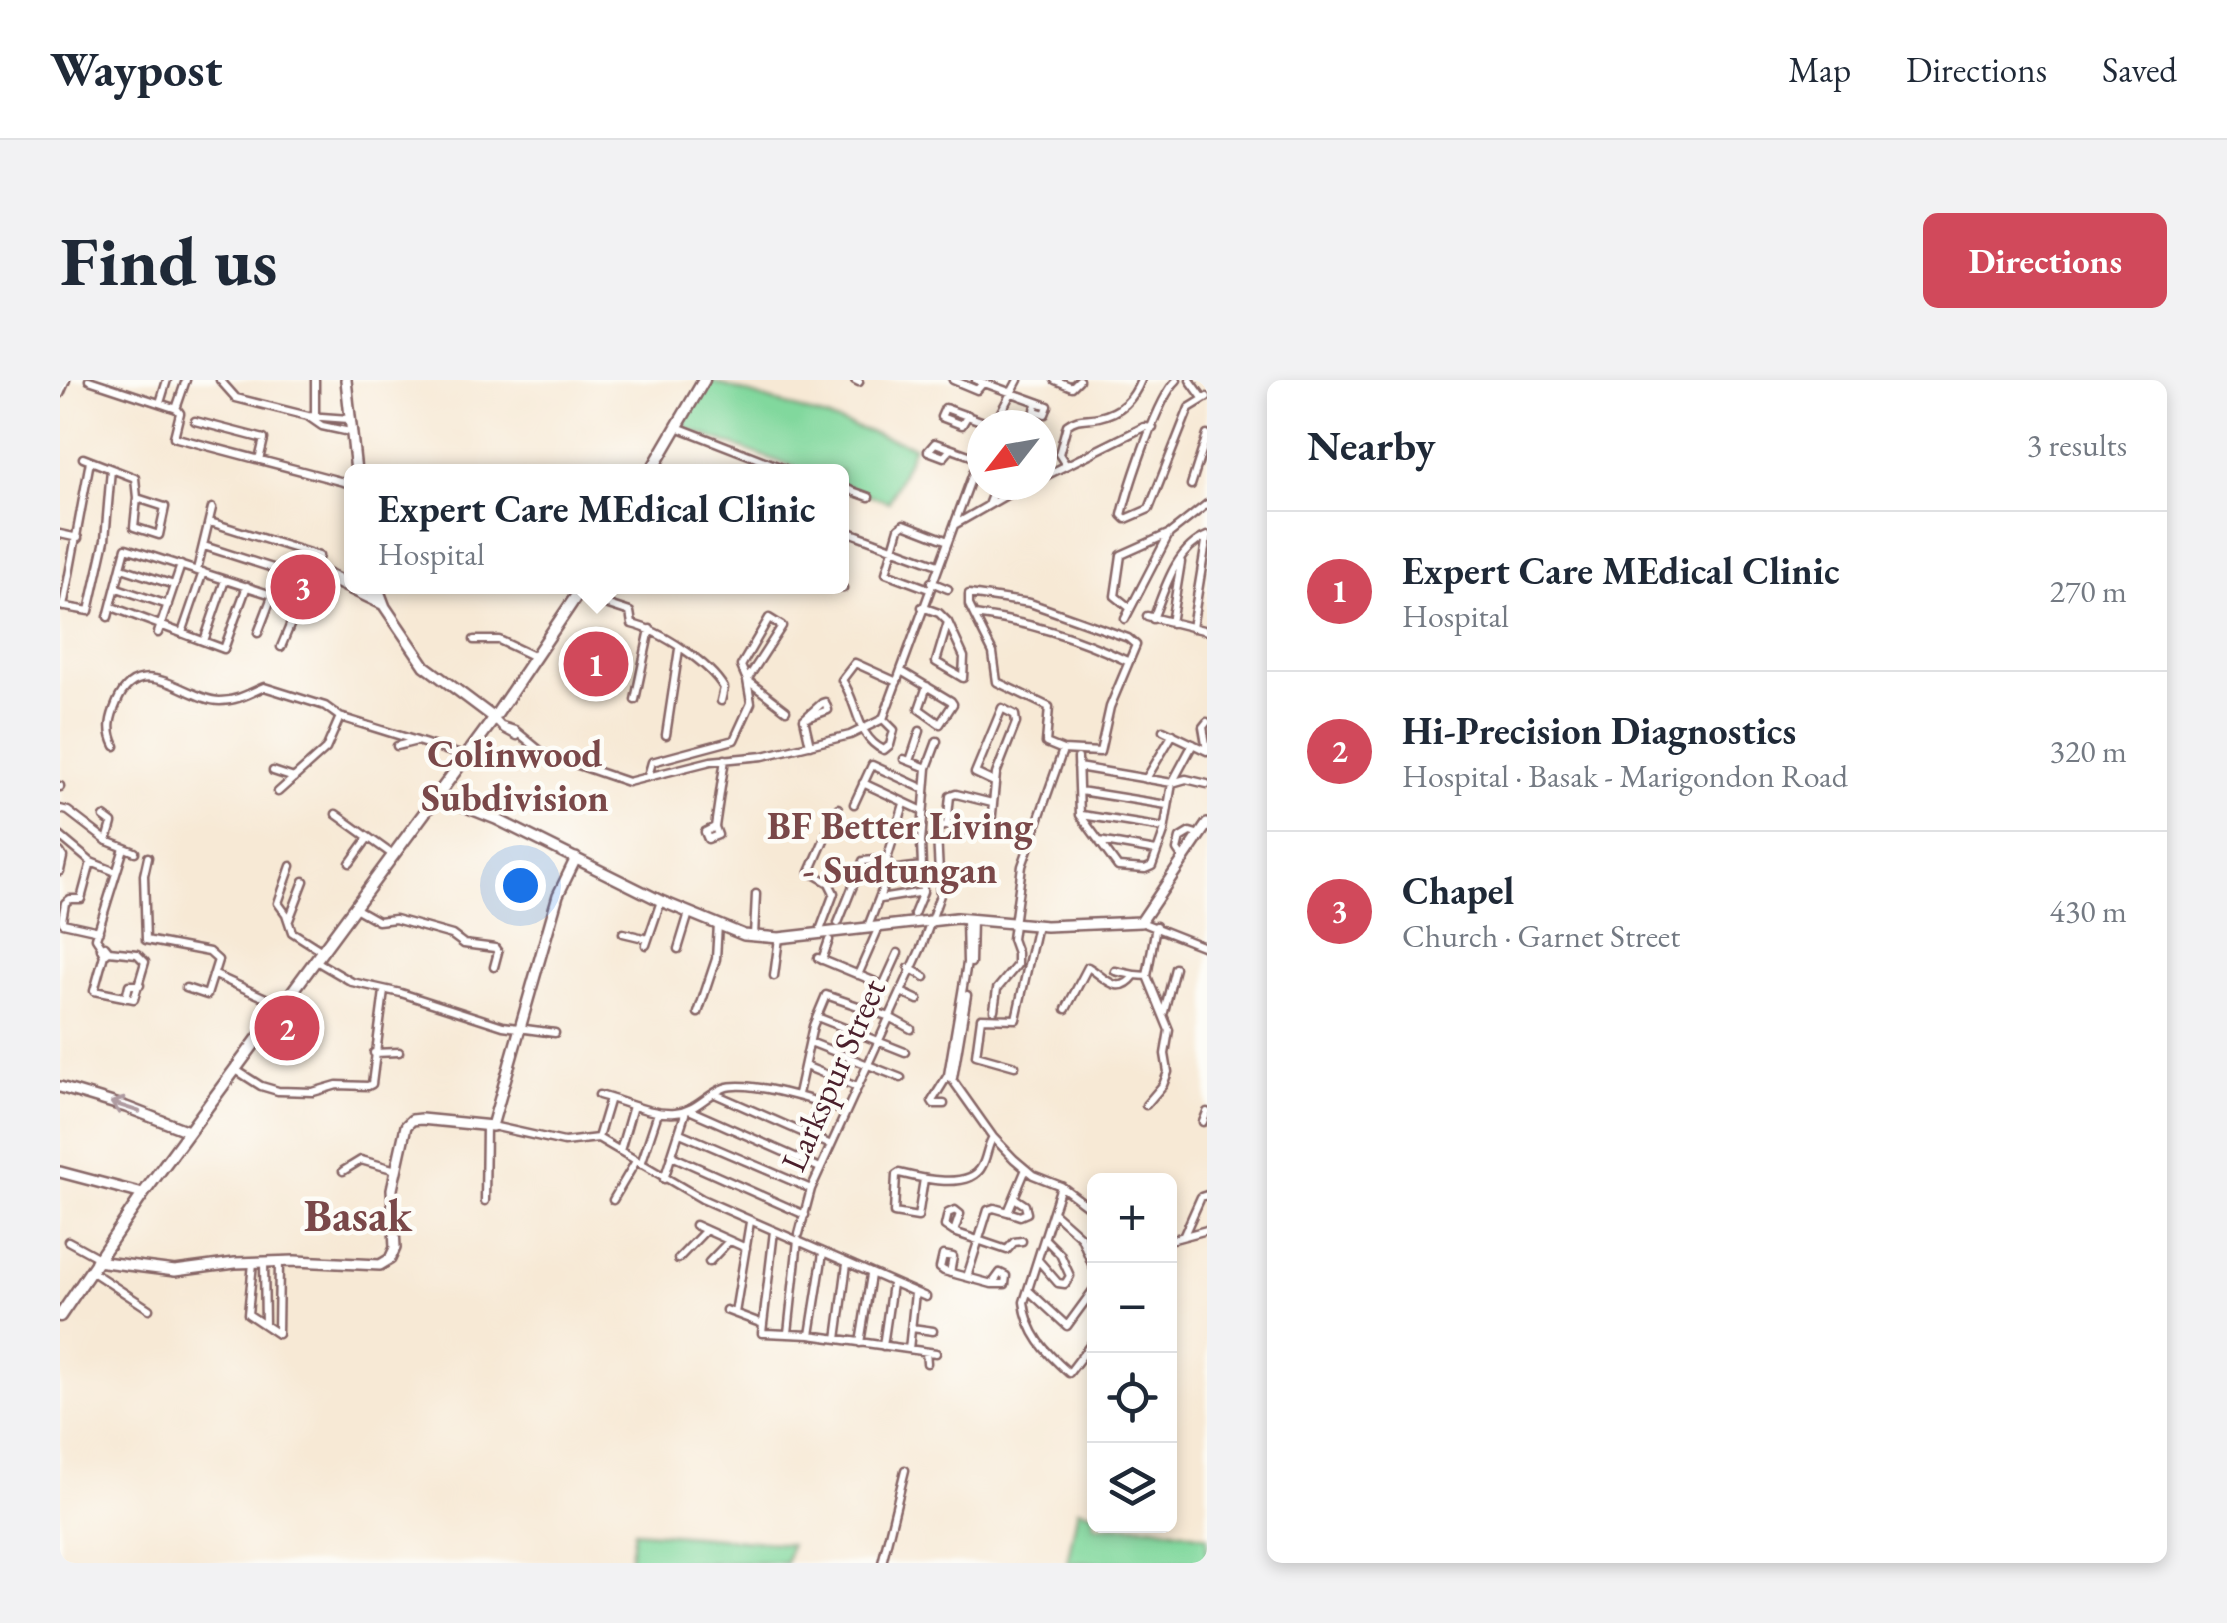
<!DOCTYPE html>
<meta charset="utf-8">
<style>
:root{--surface:#fff;--page:#f2f2f3;--text:#1f2937;--muted:#747a83;--line:#e0e1e3;--accent:#d1495b}
body{margin:0;font-family:"EB Garamond",serif;background:var(--page);color:var(--text)}
.controls{position:absolute;right:30px;bottom:30px;display:grid;overflow:hidden;border-radius:15px;box-shadow:0 5px 15px #0003}
.controls button{width:90px;height:90px;display:grid;place-items:center;padding:0;border:0;border-bottom:2px solid var(--line);background:var(--surface);color:var(--text);font:50px sans-serif}
.compass{position:absolute;left:907px;top:30px;width:90px;height:90px;border-radius:50%;background:var(--surface);box-shadow:0 5px 15px #0003;rotate:239deg}
.you{position:absolute;left:460px;top:505px;width:35px;height:35px;margin:-25px;border:8px solid #fff;border-radius:50%;background:#1a73e8;box-shadow:0 0 0 15px #1a73e833}
.badge{display:grid;place-items:center;width:65px;height:65px;border-radius:50%;background:var(--accent);color:#fff;font-size:32px;font-weight:700}
.pin{position:absolute;translate:-50% -50%;border:5px solid #fff;box-shadow:0 2px 10px #0006}
.popup{position:absolute;left:284px;top:84px;width:505px;height:130px;box-sizing:border-box;display:grid;place-content:center;border-radius:15px;background:var(--surface);filter:drop-shadow(0 2px 8px #0005);font-size:32px;white-space:nowrap;color:var(--muted)}
.popup b{font-size:38px;color:var(--text)}
.popup::after{content:'';position:absolute;left:50%;top:100%;margin-left:-20px;border:20px solid transparent;border-top-color:var(--surface)}
.list{margin:0;padding:0;list-style:none}
h2{display:flex;justify-content:space-between;align-items:center;height:130px;margin:0;padding:0 40px;font-size:42px}
h2 small{font-size:32px;font-weight:400;color:var(--muted)}
.list li{display:grid;grid-template-columns:65px 1fr auto;gap:30px;align-items:center;box-sizing:border-box;height:160px;padding:0 40px;border-top:2px solid var(--line)}
.list b{display:block;font-size:38px;white-space:nowrap}
.list p{margin:0;font-size:32px;white-space:nowrap;color:var(--muted)}
.list em{font-size:32px;font-style:normal;color:var(--muted)}
.icon{flex:none;width:55px;height:55px;fill:none;stroke:currentColor;stroke-width:2;stroke-linecap:round;stroke-linejoin:round}
.map{position:relative;flex:none;width:1147px;height:1183px;overflow:hidden;border-radius:15px}
header{display:flex;align-items:center;gap:60px;box-sizing:border-box;height:140px;padding:0 50px;background:var(--surface);border-bottom:2px solid var(--line)}
header strong{font-size:48px}
nav{display:flex;gap:55px;margin-inline-start:auto;font-size:35px}
.intro{display:flex;align-items:center;justify-content:space-between;box-sizing:border-box;height:240px;padding:0 60px}
h1{margin:0;font-size:70px}
.button{padding:25px 45px;border-radius:15px;background:var(--accent);color:#fff;font-size:35px;font-weight:700}
main{display:flex;gap:60px;padding:0 60px}
aside{flex:1;background:var(--surface);border-radius:15px;box-shadow:0 5px 15px #0003}
.map>svg:first-child{display:block}
.green{fill:#81d89d;stroke:#667c64;stroke-width:2.5}
.lines{fill:none;stroke-linecap:round;stroke-linejoin:round}
.street-casing{stroke:#876666;stroke-width:11}
.secondary-casing{stroke:#876666;stroke-width:14}
.primary-casing{stroke:#876666;stroke-width:15}
.street{stroke:#fff;stroke-width:6}
.secondary{stroke:#fff;stroke-width:9}
.primary{stroke:#fff;stroke-width:10}
.oneway{stroke:#ae9aa0}
.labels{text-anchor:middle;stroke-width:9;stroke-linejoin:round;paint-order:stroke}
.street-label{font-size:35px;fill:#4a1f2b;stroke:#fdfcf7}
.neighbourhood-label{font-size:38px;font-weight:bold;fill:#7a4849;stroke:#fdfcf7}
.district-label{font-size:45px;font-weight:bold;fill:#7a4849;stroke:#fdfcf7}
</style>
<header>
<strong>Waypost</strong>
<nav><a>Map</a><a>Directions</a><a>Saved</a></nav>
</header>
<div class="intro"><h1>Find us</h1><a class="button">Directions</a></div>
<main>
<div class="map">
<svg width="1147" height="1183" viewBox="0 0 1147 1183">
<rect width="100%" height="100%" fill="#fdfcf7"/>
<filter id="ink" filterUnits="userSpaceOnUse"><feTurbulence type="fractalNoise" baseFrequency=".01" numOctaves="2"/><feDisplacementMap in="SourceGraphic" scale="20" xChannelSelector="R" yChannelSelector="G"/><feConvolveMatrix kernelMatrix="1 2 1 2 8 2 1 2 1" color-interpolation-filters="sRGB"/></filter>
<filter id="wash" filterUnits="userSpaceOnUse"><feTurbulence type="fractalNoise" baseFrequency=".0048" numOctaves="4" result="noise"/><feDisplacementMap in="SourceGraphic" scale="40" xChannelSelector="R" yChannelSelector="G"/><feGaussianBlur stdDeviation="2.25" result="paint"/><feColorMatrix in="noise" values="0 0 0 0 0 0 0 0 0 0 0 0 0 0 0 0 0 1.4 0 .05"/><feComposite in="paint" operator="in"/></filter>
<g filter="url(#wash)">
<rect width="100%" height="100%" fill="#f7e9d5"/>
<path class="green" d="M647,0L854,66L829,122L781,105V91H745L622,47Z
M1018,1129L1034,1133V1146H1094L1147,1157V1183H1007Z
M574,1151L731,1164L726,1183H569Z"/>
</g>
<g filter="url(#ink)">
<g class="lines">
<defs>
<path id="street" d="M29,0L117,29L120,33L114,57L117,58L291,104
M160,0L176,18L248,36L289,39
M795,0L799,2
M893,0L917,10L923,3
M916,0L988,26L985,34L975,31L976,22
M995,0L1012,7L1019,0
M1117,0C1098,17 1069,106 1062,135L1066,139L1089,129L1129,28L1147,17
M1130,0L1143,18
M0,14L6,0
M100,23L107,0
M116,29L126,0
M255,33V0
M908,35L902,45L881,37L885,28L932,45
M249,37L262,46L290,52
M135,41L204,59L199,80
M934,45L958,0
M617,47L730,91
M891,69L884,77L868,71L875,63L917,78
M23,78L75,98L77,118L74,147L99,155L105,127L77,118
M1006,85L999,74L1007,45C1019,36 1026,40 1039,37C1061,32 1073,20 1081,0
M983,97L1084,47L1093,48
M1131,105L1147,55
M781,107L809,117
M928,125L936,105
M150,142L259,176L221,267
M896,144L964,105
M781,149L878,185
M0,154L18,158
M144,166L250,200
M62,188L114,205
M256,188L291,204
M137,190L152,128
M254,193L325,227
M871,202L888,209
M296,206L320,218
M779,206L783,208
M57,208L108,225
M869,209L826,193L839,148L844,144L888,161
M909,214L970,223L1068,258L1076,265L1050,327L1040,372L1003,370L986,363L989,327L937,302L933,273L909,225Z
M518,215L570,232L572,244C600,251 649,282 664,308L661,321
M0,226L29,231L45,160L51,89
M3,227L30,81
M52,227L164,269L187,206
M862,227L879,233L888,242
M1070,228L1055,216L1061,175L1108,154
M914,235C970,242 1016,257 1067,281
M1087,236L1147,251
M48,237L66,168L240,224
M1065,239L1109,154L1147,124
M1093,239C1105,209 1115,169 1147,156
M888,242L904,277L903,298L876,282Z
M1111,243L1121,182
M1132,248L1147,156
M98,253L121,185
M122,253L143,192
M198,253L213,214
M414,260H439L475,277
M144,261L165,200
M841,291L891,321L893,324L880,344L859,329L867,306
M575,320L590,249
M765,322L768,330L744,339L762,323Z
M433,337L444,349L457,356
M744,339L750,365
M823,339L834,350L830,365L824,370C796,358 798,322 782,300L795,283L837,302
M442,346L455,350L483,373L568,402L651,381L703,376L790,355L823,339L922,69
M1103,350L1147,371
M606,355L619,269
M55,366C47,350 50,338 57,322C80,269 128,321 160,321C177,321 190,313 204,307L265,326L280,337L357,361
M337,366L357,361L401,375
M1147,370L1143,347L1147,342
M1018,378L1020,435L1058,487L1085,489L1092,486L1104,452L1112,403L1133,364
M844,379L867,388L861,462L863,512L854,534
M850,381L860,351
M1018,387L1112,403L1126,399L1147,404
M867,388L877,361
M213,391L234,398
M588,396L592,382L674,360L691,323L687,300L722,246L709,238L681,286L687,300L726,330
M1086,399L1113,354
M803,403L863,431
M0,407V406
M1020,411L1107,425
M218,412L266,369L280,337
M794,424L812,385L864,409
M0,429L8,431L47,461L75,472
M276,434L333,475
M1022,435L1104,448
M44,437L52,443L47,461
M887,445L926,456L930,454L936,394L956,343L955,335L942,328L915,393L934,402
M655,447L645,452L648,459L658,455L655,447L665,379
M0,456L31,482L56,492
M1039,461L1096,471
M0,472L3,477L0,491
M88,477L84,495L86,560L149,572L158,580L147,615L126,608
M1123,479L1117,470L1120,458L1130,452L1140,455
M31,482L21,519H10L5,523L2,540L3,543L39,551
M290,483L308,458
M231,486L218,523L226,534L232,552L262,571
M830,490L862,486
M820,519L863,512
M295,528L318,541L335,539L392,555L404,564L435,568L438,572L434,587
M229,540L244,501
M1081,542L1147,568
M778,543L803,481L827,479
M807,549L830,490L827,479L844,424
M563,553L588,559
M759,553L774,513L769,503L750,492L778,428
M694,556L696,514
M586,565L601,521
M42,567L36,558L64,468
M618,569L629,533
M44,575L49,571L45,566L41,569L44,575L34,611L74,619L85,582L77,574L49,571
M758,578L823,605
M762,580L769,560
M256,581L292,602L341,613L443,646L495,653
M911,583L912,539
M849,588L865,597
M1055,591L1074,595
M155,595L223,626
M798,595L819,547
M714,596L719,558
M841,612L858,620
M818,617L838,573
M66,618L69,605H80
M1006,629L1028,587C1045,597 1058,618 1075,595L1087,596
M934,630L937,609L957,585V573L952,559L962,486L1003,370
M1104,632L1115,588
M638,633L656,579L658,544
M757,637L845,672
M750,662L841,698
M314,673L339,672
M745,686L797,707
M955,686L916,675L921,638L956,639L977,545
M176,690L201,706L218,711L253,712L277,705L308,706L312,704L324,611
M889,695L933,757L954,779L973,795L1001,806L1034,831
M893,698L907,615
M655,714L771,765
M738,714L753,646L766,615L827,636L851,649
M539,715C564,721 589,735 615,733C635,732 646,715 664,708C688,699 762,722 786,732
M884,724H874L872,721L888,695L907,583L906,539
M1086,725L1103,705L1108,692L1105,674L1109,650L1087,596L1096,546
M629,730L760,788
M1143,742L1147,732
M432,746L504,762L538,758L642,819L866,917
M620,753L751,809
M745,754L760,722
M538,758L550,718
M560,771L573,726
M612,776L745,835
M581,784L598,733
M283,791L301,780L336,790
M604,799L626,731
M864,799L858,837L834,833L836,795L839,793C859,798 910,811 922,786C927,777 927,766 933,757
M1001,806L964,922C968,954 985,972 1009,993L1034,960
M553,820L576,781
M425,821L426,746
M895,830L900,834L894,852L885,846L888,833Z
M948,832L960,836L967,833L965,825L956,819
M994,833L1021,857L1034,889
M635,845L686,868
M894,852L947,870L954,862L962,861
M739,854L751,809L862,566L880,515L877,453L878,448L887,445L890,416L896,414L932,423
M1124,855L1141,817L1147,815
M1110,860L1147,850
M8,861L39,878
M618,879L646,850
M978,880L998,903L1005,904L1010,896L1000,874L985,859
M204,882L205,945
M649,882L669,861
M193,883L188,934L218,954L219,881
M31,891L89,929
M890,893L893,877L883,875L880,888L884,891L932,904
M940,893L946,896L945,904H932Z
M907,897L928,830L934,828L948,832L966,789
M968,910L1007,946L1034,909
M666,930L703,944L702,953H705L750,955L876,973
M675,933L690,842
M703,944L714,851
M852,948L873,951
M728,953L738,860
M750,955L763,873
M777,959L787,884
M800,963L811,895
M823,966L832,904
M849,969L855,913
M866,972L867,983
M822,1183L845,1090"/>
<path id="secondary" d="M286,0L296,91
M317,206L325,227L365,286L433,337
M376,415L436,439L601,521L684,555L719,558L896,538L986,546L1081,542L1147,444
M0,707L66,727L128,751
M0,792L83,814
M36,881L115,891L175,883L235,881L320,885L330,879L335,868L332,809L346,746L352,740L361,739L432,746L498,515L516,478"/>
<path id="primary" d="M591,91L644,0
M0,936L83,814L430,344L523,206"/>
</defs>
<use href="#street" class="street-casing"/>
<use href="#secondary" class="secondary-casing"/>
<use href="#primary" class="primary-casing"/>
<use href="#street" class="street"/>
<use href="#secondary" class="secondary"/>
<use href="#primary" class="primary"/>
</g>
<defs><path id="oneway-shaft" d="M-6 0H5M1.5-3L5.5 0L1.5 3" fill="none" stroke-width="1.6" stroke-linecap="round" stroke-linejoin="round" transform="scale(2.5)"/></defs>
<use class="oneway" href="#oneway-shaft" transform="translate(65 727) rotate(-162)"/>
</g>
<g class="labels">
<g class="street-label">
<text transform="translate(773 695) rotate(-66)" y="12">Larkspur Street</text>
</g>
<g class="neighbourhood-label">
<text x="455" y="387">Colinwood<tspan x="455" dy="44">Subdivision</tspan></text>
<text x="840" y="459">BF Better Living<tspan x="840" dy="44">- Sudtungan</tspan></text>
</g>
<g class="district-label">
<text x="298" y="851">Basak</text>
</g>
</g>
</svg>
<div class="controls">
<button>+</button>
<button>−</button>
<button><svg class="icon" aria-label="locate" viewBox="0 0 24 24"><circle cx="12" cy="12" r="6"/><path d="M12 2v4M12 18v4M2 12h4M18 12h4"/></svg></button>
<button><svg class="icon" aria-label="layers" viewBox="0 0 24 24"><path d="M12 4l9 5-9 5-9-5zM3 14l9 5 9-5"/></svg></button>
</div>
<svg class="compass" viewBox="-18 -18 36 36"><path d="M0-13l5 13h-10z" fill="#e53935"/><path d="M0 13l5-13h-10z" fill="#747a83"/></svg>
<div class="you"></div>
<div class="pin badge" style="left:536px;top:284px">1</div>
<div class="popup"><b>Expert Care MEdical Clinic</b>Hospital</div>
<div class="pin badge" style="left:227px;top:648px">2</div>
<div class="pin badge" style="left:243px;top:207px">3</div>
</div>
<aside>
<h2>Nearby<small>3 results</small></h2>
<ul class="list">
<li><span class="badge">1</span><div><b>Expert Care MEdical Clinic</b><p>Hospital</p></div><em>270 m</em></li>
<li><span class="badge">2</span><div><b>Hi-Precision Diagnostics</b><p>Hospital · Basak - Marigondon Road</p></div><em>320 m</em></li>
<li><span class="badge">3</span><div><b>Chapel</b><p>Church · Garnet Street</p></div><em>430 m</em></li>
</ul>
</aside>
</main>
